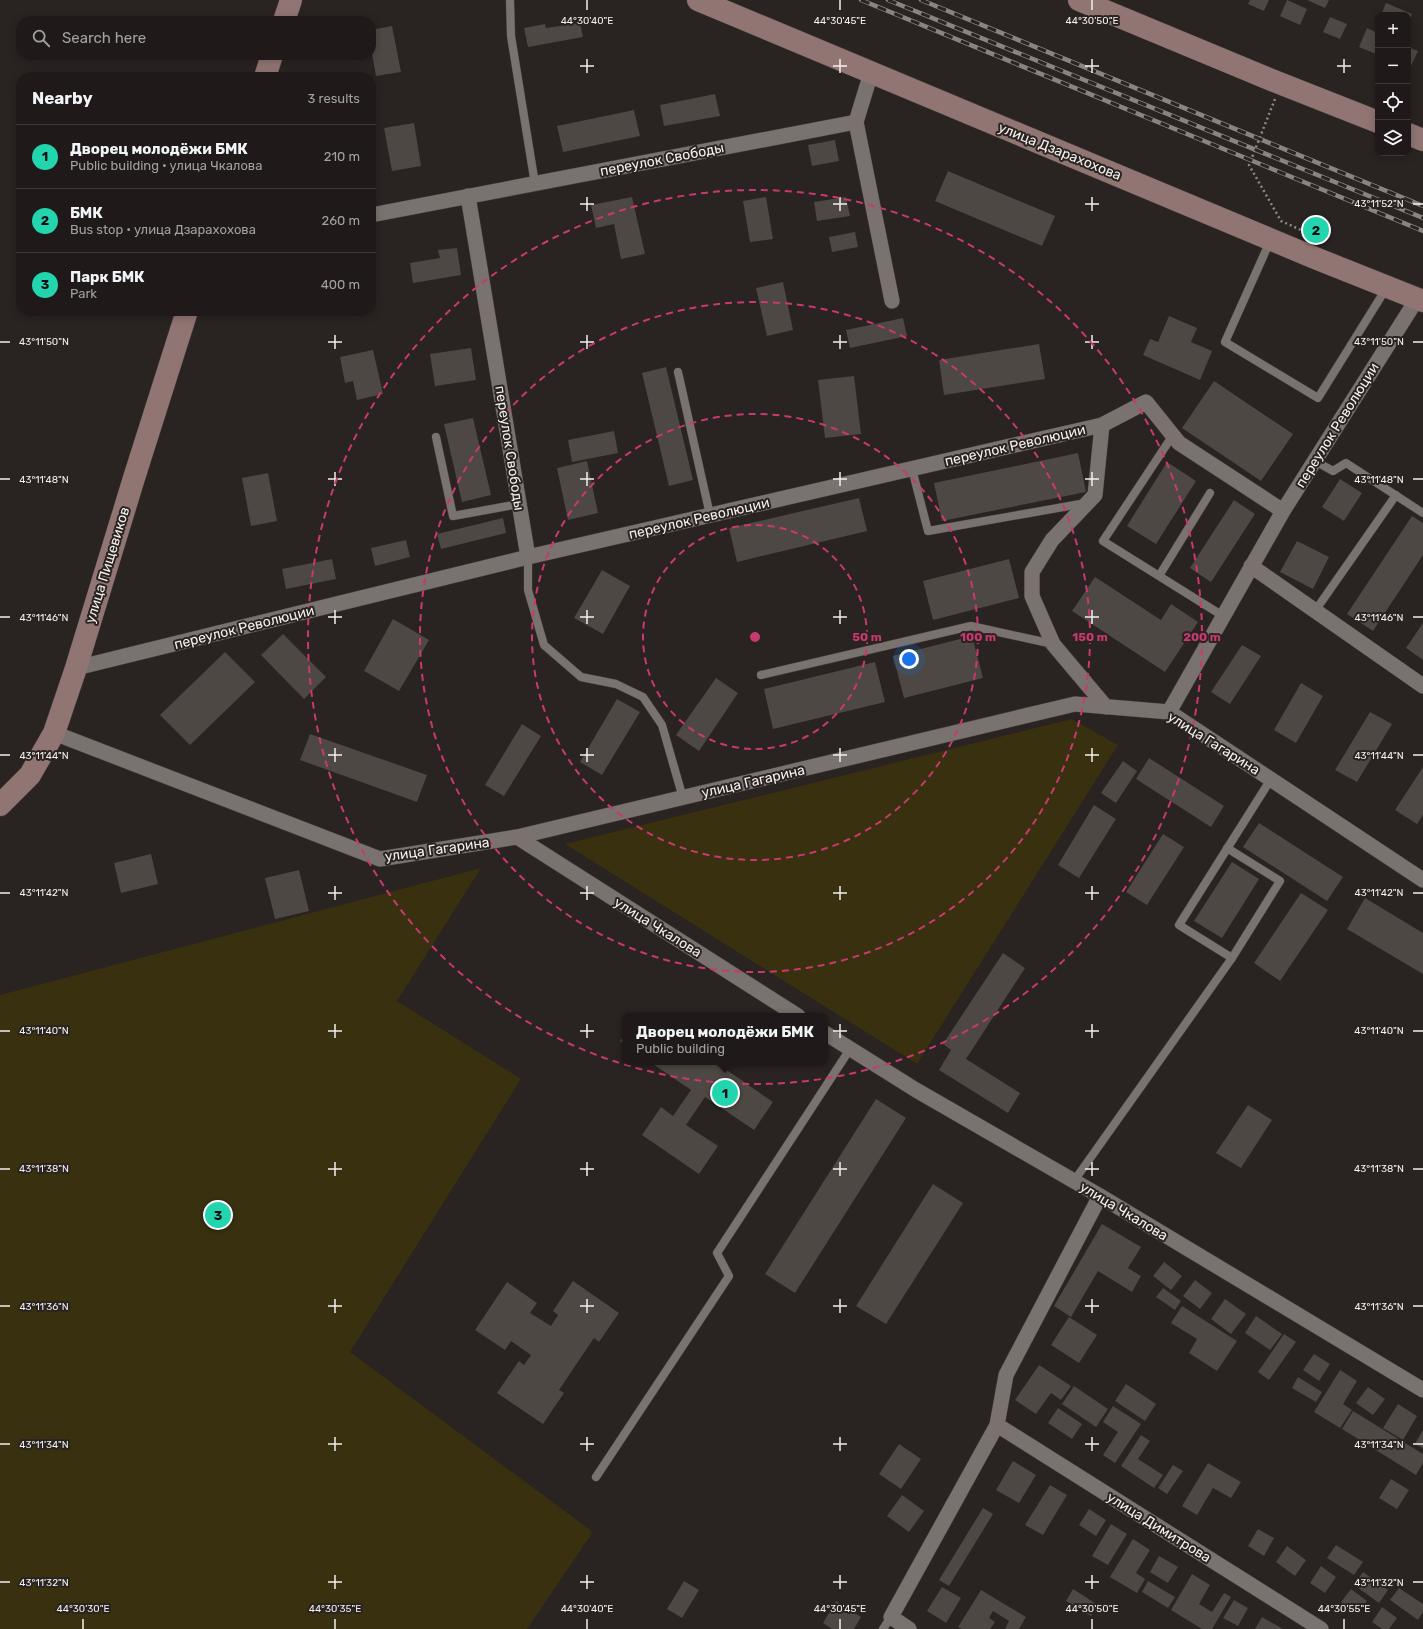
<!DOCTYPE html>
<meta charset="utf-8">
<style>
:root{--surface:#1f1a19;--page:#272322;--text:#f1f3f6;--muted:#a1a1a2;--line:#3c3838;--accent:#22d5af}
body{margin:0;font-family:Rubik,sans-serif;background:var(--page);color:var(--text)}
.controls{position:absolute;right:12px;top:12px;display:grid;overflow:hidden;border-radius:8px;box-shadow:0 2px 10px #0003}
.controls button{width:36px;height:36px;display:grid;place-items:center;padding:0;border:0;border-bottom:1px solid var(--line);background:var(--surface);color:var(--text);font:20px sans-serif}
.you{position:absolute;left:909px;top:659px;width:14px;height:14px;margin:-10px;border:3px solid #fff;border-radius:50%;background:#1a73e8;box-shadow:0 0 0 6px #1a73e833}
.badge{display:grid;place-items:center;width:26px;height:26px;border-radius:50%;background:var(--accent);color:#111;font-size:13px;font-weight:700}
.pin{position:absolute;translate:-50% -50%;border:2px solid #fff;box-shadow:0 1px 4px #0006}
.popup{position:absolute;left:622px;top:1013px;width:206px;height:52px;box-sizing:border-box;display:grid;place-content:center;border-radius:8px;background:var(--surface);filter:drop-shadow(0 1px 3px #0005);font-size:13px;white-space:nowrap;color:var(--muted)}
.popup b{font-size:15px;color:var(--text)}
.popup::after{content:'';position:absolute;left:50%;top:100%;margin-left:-8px;border:8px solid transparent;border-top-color:var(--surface)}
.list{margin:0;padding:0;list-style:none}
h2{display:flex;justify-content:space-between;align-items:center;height:52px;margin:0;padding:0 16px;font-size:17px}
h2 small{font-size:13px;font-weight:400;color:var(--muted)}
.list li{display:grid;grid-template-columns:26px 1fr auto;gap:12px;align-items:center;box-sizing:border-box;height:64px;padding:0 16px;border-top:1px solid var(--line)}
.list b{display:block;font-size:15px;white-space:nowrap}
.list p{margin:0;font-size:13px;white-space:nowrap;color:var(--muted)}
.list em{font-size:13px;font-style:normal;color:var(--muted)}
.icon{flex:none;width:22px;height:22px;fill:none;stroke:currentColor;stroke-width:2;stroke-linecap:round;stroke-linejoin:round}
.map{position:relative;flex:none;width:1423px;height:1629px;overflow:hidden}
.search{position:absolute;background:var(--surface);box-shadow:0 2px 10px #0003;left:16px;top:16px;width:360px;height:44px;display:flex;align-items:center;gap:10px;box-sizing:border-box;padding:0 14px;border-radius:16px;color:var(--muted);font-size:15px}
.panel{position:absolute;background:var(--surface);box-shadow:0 2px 10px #0003;left:16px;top:72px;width:360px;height:244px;border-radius:16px}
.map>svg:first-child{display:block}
.green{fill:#38300e}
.building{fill:#4d4843}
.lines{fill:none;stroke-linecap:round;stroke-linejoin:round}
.lane-casing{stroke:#443f3c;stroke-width:9}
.street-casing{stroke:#443f3c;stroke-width:16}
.secondary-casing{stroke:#443f3c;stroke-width:23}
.path{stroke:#8e8987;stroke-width:2.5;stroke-dasharray:2 3;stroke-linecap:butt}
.lane{stroke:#7a726f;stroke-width:8}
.street{stroke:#7a726f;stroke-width:15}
.secondary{stroke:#917573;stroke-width:22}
.rail-casing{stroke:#898482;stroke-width:4.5}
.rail{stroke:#292321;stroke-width:3;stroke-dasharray:9;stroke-linecap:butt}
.ticks{fill:none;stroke:#f4f0ee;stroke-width:1.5}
.ring{fill:none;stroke:#ca3871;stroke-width:2;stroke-dasharray:7 5}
.labels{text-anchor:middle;stroke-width:4;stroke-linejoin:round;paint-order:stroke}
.street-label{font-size:14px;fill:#f4f0ee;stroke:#292321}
.ticks-label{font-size:10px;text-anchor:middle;fill:#f4f0ee;stroke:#292321;stroke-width:4;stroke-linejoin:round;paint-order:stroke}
.centre{fill:#ca3871;stroke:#292321;stroke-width:2}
.ring-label{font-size:12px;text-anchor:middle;font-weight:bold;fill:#ca3871;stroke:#292321;stroke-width:4;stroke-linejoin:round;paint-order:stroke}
</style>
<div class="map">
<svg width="1423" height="1629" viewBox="0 0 1423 1629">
<rect width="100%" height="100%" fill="#292321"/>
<path class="green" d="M1072,719L1118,745L917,1064L565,844Z
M481,868L397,1001L521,1079L350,1352L593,1532L527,1629H0V995Z"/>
<path class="building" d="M1250,0H1269L1264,11L1248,4Z
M1287,0L1307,9L1300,25L1280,16Z
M1307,0H1329L1325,8Z
M1386,3L1412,14L1408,24V15H1381Z
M1330,17L1347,24L1340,39L1323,32Z
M580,23L583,37L528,47L524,28L545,24L546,28Z
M392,26L401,72L376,76L371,48V30Z
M1367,28L1378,33V50L1376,54L1359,47Z
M1408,47L1418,51L1409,70H1408Z
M715,94L720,116L664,126L660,105Z
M634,110L640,136L563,152L557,126Z
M414,123L421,166L392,171L384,128Z
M835,140L839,161L812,166L808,145Z
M948,171L1055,216L1042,246L935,201Z
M632,197L645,254L621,259L614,224L596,228L591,205Z
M766,197L773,239L750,242L743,201Z
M846,197L850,216L817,221L814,202Z
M855,232L858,247L832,252L829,237Z
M457,248L461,275L413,283L410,263L440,258L438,250Z
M783,282L793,330L767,336L756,288Z
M1169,316L1197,328L1191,342L1212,351L1200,380L1143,355L1150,339L1158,342Z
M903,318L907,336L850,348L846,330Z
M1039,344L1045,379L944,395L939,360Z
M471,348L476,380L435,386L430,354Z
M373,350L383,394L357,400L353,381L345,383L340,357Z
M666,367L693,480L669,486L642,373Z
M854,376L861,434L825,438L818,380Z
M1214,381L1293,434L1261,481L1182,428Z
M473,418L491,495L462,502L444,424Z
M614,431L618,453L572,462L568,440Z
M1078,453L1086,492L942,521L934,483Z
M587,461L598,513L568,520L557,468Z
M1167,462L1196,481L1156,544L1127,526Z
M268,473L277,521L251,526L242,478Z
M1340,479L1362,493L1344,521L1322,507Z
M859,498L867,531L737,562L729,528Z
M1234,500L1255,514L1211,582L1190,568Z
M1412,516L1423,523V555L1373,631L1347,614Z
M503,518L506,533L441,549L437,534Z
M406,540L410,557L375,566L371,548Z
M1297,541L1329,557L1313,589L1280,572Z
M332,559L336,579L286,589L282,569Z
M1009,559L1019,598L933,620L923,581Z
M602,570L630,586L603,634L574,618Z
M1095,577L1161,620L1171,604L1198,622L1165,672L1072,611Z
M393,619L429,640L399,691L364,671Z
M1423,623V660L1406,648Z
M283,634L326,677L304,699L261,655Z
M972,636L983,678L904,698L893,656Z
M1242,645L1261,656L1230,704L1211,692Z
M225,652L255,682L190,745L160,715Z
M875,662L885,702L773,729L764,689Z
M716,678L738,693L699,751L676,735Z
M1301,683L1323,696L1296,743L1274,730Z
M617,699L640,712L602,775L580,762Z
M1370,712L1392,724L1357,782L1335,770Z
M522,724L541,736L504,796L485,785Z
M310,734L427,775L417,802L300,760Z
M1149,758L1224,806L1211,827L1136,779Z
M1123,761L1137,771L1116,803L1101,793Z
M1423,767V815L1417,824L1395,810Z
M1094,805L1116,819L1079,878L1058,865Z
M1259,823L1343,877L1327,901L1243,847Z
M1163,834L1184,847L1147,905L1126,892Z
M151,854L158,884L121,893L114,863Z
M1232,862L1259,879L1222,938L1194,921Z
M299,870L309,911L275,919L265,878Z
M1301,893L1328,910L1280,981L1254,963Z
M1365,898L1423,933V974L1347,929Z
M1003,953L1025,968L966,1059L1020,1093L1008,1113L939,1070L951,1050L943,1044Z
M625,1033V1045L620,1041Z
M650,1062H715L773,1102L754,1130L705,1097L686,1125L718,1146L699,1174L642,1135L661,1107L673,1116L691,1090Z
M876,1099L906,1118L795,1293L765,1274Z
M1248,1105L1272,1120L1241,1168L1216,1153Z
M933,1184L963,1203L886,1324L856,1306Z
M1102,1224L1141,1247L1128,1268L1141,1276L1132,1292L1098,1271L1071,1317L1054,1306Z
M1164,1262L1182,1276L1171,1290L1153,1276Z
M1195,1280L1212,1293L1200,1309L1183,1296Z
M573,1281L619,1313L599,1342L594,1338L559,1390L564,1393L543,1424L497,1393L519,1361L524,1365L531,1355L511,1341L505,1350L475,1330L507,1282L537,1303L530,1313L551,1326L558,1315L553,1311Z
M1163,1288L1181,1301L1175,1310L1156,1297Z
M1225,1299L1246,1314L1231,1334L1211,1319Z
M1182,1306L1237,1341L1217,1371L1189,1353L1197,1339L1171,1323Z
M1256,1316L1282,1334L1270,1350L1245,1333Z
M1069,1317L1097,1335L1079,1363L1051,1345Z
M1284,1334L1296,1342L1269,1380L1258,1372Z
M1314,1354L1330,1364L1319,1381L1303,1370Z
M1039,1365L1071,1386L1061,1400L1051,1393L1036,1414L1015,1400Z
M1340,1370L1357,1381L1343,1404L1352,1410L1340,1428L1314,1412Z
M1298,1377L1322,1392L1316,1402L1292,1388Z
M1126,1384L1156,1404L1145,1421L1115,1401Z
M1074,1386L1108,1409L1096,1427L1062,1404Z
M1368,1387L1385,1399L1373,1415L1356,1403Z
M1398,1404L1417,1416L1403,1440L1383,1428Z
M1113,1406L1141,1424L1115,1463L1103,1455L1118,1432L1103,1422Z
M1058,1408L1082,1424L1072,1439L1048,1423Z
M1353,1411L1423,1454V1463L1416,1475L1342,1429Z
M1423,1430V1448L1415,1444Z
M1141,1435L1150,1441L1138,1459L1163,1475L1154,1488L1121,1466Z
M899,1444L921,1459L901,1489L879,1474Z
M1013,1461L1036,1475L1019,1503L996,1490Z
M1208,1463L1241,1482L1231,1498L1213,1488L1197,1515L1182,1506Z
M1173,1465L1183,1471L1167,1494L1158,1488Z
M1391,1479L1409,1490L1397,1509L1379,1498Z
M1050,1485L1067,1495L1043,1535L1025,1525Z
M902,1495L924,1511L909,1532L887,1516Z
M983,1508L993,1514L949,1586L939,1580Z
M1089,1509L1106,1520L1096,1536L1079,1525Z
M1111,1524L1127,1534L1108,1565L1092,1556Z
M1258,1529L1274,1538L1264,1556L1248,1546Z
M1133,1539L1150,1550L1136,1573L1145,1579L1137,1593L1110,1577Z
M1336,1545L1363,1562L1354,1575L1327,1558Z
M1287,1546L1306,1560L1295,1576L1276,1562Z
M1159,1556L1178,1567L1168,1583L1150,1572Z
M1321,1566L1336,1577L1325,1593L1310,1583Z
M1363,1572L1388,1590L1379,1603L1354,1585Z
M1192,1574L1210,1585L1199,1604L1212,1612L1224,1593L1231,1597L1212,1629H1202L1171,1610Z
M684,1581L699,1590L682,1618L667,1609Z
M1148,1581L1175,1597L1168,1608L1142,1592Z
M942,1587L961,1598L946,1623L927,1611Z
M1399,1588L1423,1604V1612L1418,1620L1390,1600Z
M1073,1589L1098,1605L1091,1616L1066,1601Z
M1351,1589L1367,1601L1357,1614L1341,1602Z
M981,1590L1026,1617L1019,1629H1005L1009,1621L993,1611L989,1618L995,1622L990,1629H962L958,1627Z
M1234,1600L1248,1608L1238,1626L1223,1618Z
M836,1601L861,1617L854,1629H832L823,1623Z
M1382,1607L1397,1618L1389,1629H1382L1372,1622Z
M1262,1617L1283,1629H1255Z"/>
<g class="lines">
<defs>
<path id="lane" d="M510,0L511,36L535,184
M1271,239L1225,342L1318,398L1387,287
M678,372L710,515
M1173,435L1103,541L1223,616
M436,437L453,516L519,504
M1315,461L1333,471L1346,463L1423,513
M912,469L928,531L1086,503
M528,557V590L544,645L581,677L616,684L643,697L662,725L683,798
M1159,576L1210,493
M1315,611L1396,495
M761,675L971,626L1053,644
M1227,848L1280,881L1232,958
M1074,1181L1232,958L1179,925L1271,779
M596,1477L729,1276L717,1253L850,1049
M883,1629L891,1617"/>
<path id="street" d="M856,122L892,301
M468,196L528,557
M371,215L856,122L871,73
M1102,425L1095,495L1052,540L1032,572V596L1053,644L1106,707
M1251,566L1423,686
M76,668L528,557L1102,425L1146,402L1179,443L1283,511
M1169,712L1283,511L1417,299
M54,733L380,859L517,837L1075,704L1169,712L1423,880
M517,837L798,1016
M825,1033L916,1090L1100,1196L1423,1390
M997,1425L1321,1629
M909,1629L891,1617L997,1425L1006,1375L1100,1196"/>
<path id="secondary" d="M698,0L1315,258L1423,301
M1079,0L1274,81L1378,122
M284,21L291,0
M265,77L272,55
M1408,134L1423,140
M0,805L30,775L54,733L76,668L134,478L187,311"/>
</defs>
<use href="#lane" class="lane-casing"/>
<use href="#street" class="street-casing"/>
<use href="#secondary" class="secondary-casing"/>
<path class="path" d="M1275,99L1249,165L1281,221L1319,238"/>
<use href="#lane" class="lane"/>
<use href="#street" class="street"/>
<use href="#secondary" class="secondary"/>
<defs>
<path id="rail" d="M861,0L1423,231
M888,0L1423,218
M921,0L1423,206"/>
</defs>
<use href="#rail" class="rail-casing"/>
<use href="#rail" class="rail"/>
</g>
<path class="ticks" d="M587,0V10M840,0V10M1092,0V10M587,59V73M840,59V73M1092,59V73M1344,59V73M580,66H594M833,66H847M1085,66H1099M1337,66H1351M587,197V211M840,197V211M1092,197V211M580,204H594M833,204H847M1085,204H1099M1413,204H1423M335,335V349M587,335V349M840,335V349M1092,335V349M0,342H10M328,342H342M580,342H594M833,342H847M1085,342H1099M1413,342H1423M335,472V486M587,472V486M840,472V486M1092,472V486M0,479H10M328,479H342M580,479H594M833,479H847M1085,479H1099M1413,479H1423M335,610V624M587,610V624M840,610V624M1092,610V624M0,617H10M328,617H342M580,617H594M833,617H847M1085,617H1099M1413,617H1423M335,748V762M587,748V762M840,748V762M1092,748V762M0,755H10M328,755H342M580,755H594M833,755H847M1085,755H1099M1413,755H1423M335,886V900M587,886V900M840,886V900M1092,886V900M0,893H10M328,893H342M580,893H594M833,893H847M1085,893H1099M1413,893H1423M335,1024V1038M587,1024V1038M840,1024V1038M1092,1024V1038M0,1031H10M328,1031H342M580,1031H594M833,1031H847M1085,1031H1099M1413,1031H1423M335,1162V1176M587,1162V1176M840,1162V1176M1092,1162V1176M0,1169H10M328,1169H342M580,1169H594M833,1169H847M1085,1169H1099M1413,1169H1423M335,1299V1313M587,1299V1313M840,1299V1313M1092,1299V1313M0,1306H10M328,1306H342M580,1306H594M833,1306H847M1085,1306H1099M1413,1306H1423M335,1437V1451M587,1437V1451M840,1437V1451M1092,1437V1451M0,1444H10M328,1444H342M580,1444H594M833,1444H847M1085,1444H1099M1413,1444H1423M335,1575V1589M587,1575V1589M840,1575V1589M1092,1575V1589M0,1582H10M328,1582H342M580,1582H594M833,1582H847M1085,1582H1099M1413,1582H1423M83,1619V1629M335,1619V1629M587,1619V1629M840,1619V1629M1092,1619V1629M1344,1619V1629"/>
<g class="ring">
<circle cx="755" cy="637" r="112"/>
<circle cx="755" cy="637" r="223"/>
<circle cx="755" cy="637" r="335"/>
<circle cx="755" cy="637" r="447"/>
</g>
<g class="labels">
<g class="street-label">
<text transform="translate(1060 151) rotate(22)" y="5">улица Дзарахохова</text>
<text transform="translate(662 159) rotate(-11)" y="5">переулок Свободы</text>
<text transform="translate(1337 425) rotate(-58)" y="5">переулок Революции</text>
<text transform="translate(1015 445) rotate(-13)" y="5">переулок Революции</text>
<text transform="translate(510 448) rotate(81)" y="5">переулок Свободы</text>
<text transform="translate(699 518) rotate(-13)" y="5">переулок Революции</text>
<text transform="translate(107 565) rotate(-73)" y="5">улица Пищевиков</text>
<text transform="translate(244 627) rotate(-14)" y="5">переулок Революции</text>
<text transform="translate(1214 743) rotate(32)" y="5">улица Гагарина</text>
<text transform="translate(753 781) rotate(-13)" y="5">улица Гагарина</text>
<text transform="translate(437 849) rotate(-8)" y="5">улица Гагарина</text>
<text transform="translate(658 927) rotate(32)" y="5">улица Чкалова</text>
<text transform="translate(1124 1211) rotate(31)" y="5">улица Чкалова</text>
<text transform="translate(1159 1527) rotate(32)" y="5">улица Димитрова</text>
</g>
</g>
<g class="ticks-label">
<text x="587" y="24">44°30'40"E</text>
<text x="840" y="24">44°30'45"E</text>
<text x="1092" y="24">44°30'50"E</text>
<text x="1379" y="207">43°11'52"N</text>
<text x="44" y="345">43°11'50"N</text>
<text x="1379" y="345">43°11'50"N</text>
<text x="44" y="483">43°11'48"N</text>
<text x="1379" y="483">43°11'48"N</text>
<text x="44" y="621">43°11'46"N</text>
<text x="1379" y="621">43°11'46"N</text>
<text x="44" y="759">43°11'44"N</text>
<text x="1379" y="759">43°11'44"N</text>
<text x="44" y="896">43°11'42"N</text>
<text x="1379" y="896">43°11'42"N</text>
<text x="44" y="1034">43°11'40"N</text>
<text x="1379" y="1034">43°11'40"N</text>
<text x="44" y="1172">43°11'38"N</text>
<text x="1379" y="1172">43°11'38"N</text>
<text x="44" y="1310">43°11'36"N</text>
<text x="1379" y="1310">43°11'36"N</text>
<text x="44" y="1448">43°11'34"N</text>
<text x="1379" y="1448">43°11'34"N</text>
<text x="44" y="1586">43°11'32"N</text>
<text x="1379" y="1586">43°11'32"N</text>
<text x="83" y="1612">44°30'30"E</text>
<text x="335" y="1612">44°30'35"E</text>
<text x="587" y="1612">44°30'40"E</text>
<text x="840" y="1612">44°30'45"E</text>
<text x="1092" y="1612">44°30'50"E</text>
<text x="1344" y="1612">44°30'55"E</text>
</g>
<circle cx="755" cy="637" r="6" class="centre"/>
<g class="ring-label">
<text x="867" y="641">50 m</text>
<text x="978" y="641">100 m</text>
<text x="1090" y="641">150 m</text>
<text x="1202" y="641">200 m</text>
</g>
</svg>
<div class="controls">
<button>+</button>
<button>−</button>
<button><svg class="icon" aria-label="locate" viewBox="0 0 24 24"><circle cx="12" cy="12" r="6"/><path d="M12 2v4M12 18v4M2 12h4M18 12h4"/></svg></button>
<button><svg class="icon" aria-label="layers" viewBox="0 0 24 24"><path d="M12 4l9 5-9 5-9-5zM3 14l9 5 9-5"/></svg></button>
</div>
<div class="you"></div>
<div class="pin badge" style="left:725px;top:1093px">1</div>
<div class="popup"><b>Дворец молодёжи БМК</b>Public building</div>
<div class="pin badge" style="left:1316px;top:230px">2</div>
<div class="pin badge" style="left:218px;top:1215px">3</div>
<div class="search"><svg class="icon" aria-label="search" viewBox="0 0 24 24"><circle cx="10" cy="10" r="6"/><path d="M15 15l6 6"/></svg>Search here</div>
<section class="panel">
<h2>Nearby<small>3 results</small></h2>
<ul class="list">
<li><span class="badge">1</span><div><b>Дворец молодёжи БМК</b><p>Public building · улица Чкалова</p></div><em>210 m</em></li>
<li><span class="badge">2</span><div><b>БМК</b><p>Bus stop · улица Дзарахохова</p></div><em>260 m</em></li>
<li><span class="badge">3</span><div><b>Парк БМК</b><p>Park</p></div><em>400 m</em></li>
</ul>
</section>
</div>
